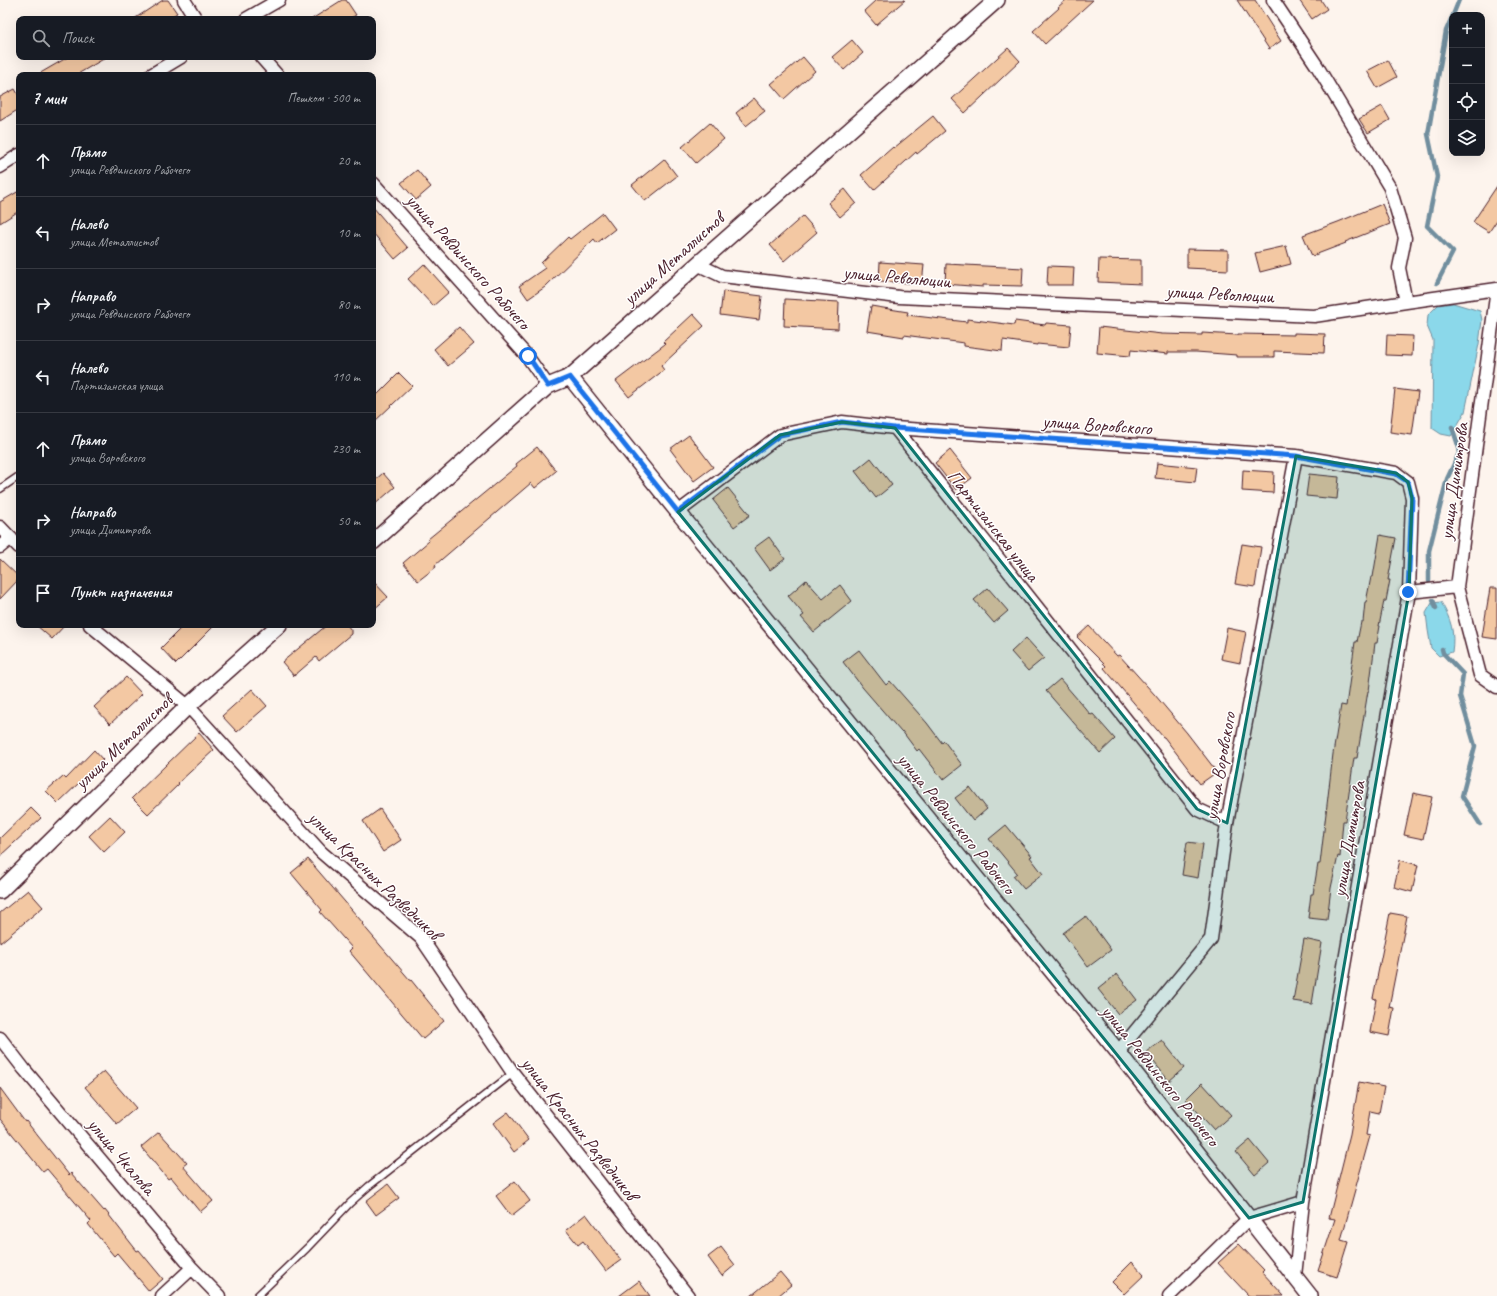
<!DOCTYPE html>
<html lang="ru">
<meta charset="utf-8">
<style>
:root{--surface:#171b24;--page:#20242c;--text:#f1f3f6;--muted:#9ea1a6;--line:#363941}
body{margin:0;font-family:Caveat,sans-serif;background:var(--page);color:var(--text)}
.controls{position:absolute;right:12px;top:12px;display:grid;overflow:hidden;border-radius:8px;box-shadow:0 4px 16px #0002}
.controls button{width:36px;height:36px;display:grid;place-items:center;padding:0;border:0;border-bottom:1px solid var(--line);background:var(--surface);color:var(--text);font:20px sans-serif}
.stop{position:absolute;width:12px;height:12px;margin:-9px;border:3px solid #1a73e8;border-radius:50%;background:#fff}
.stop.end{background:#1a73e8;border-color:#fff;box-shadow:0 1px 4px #0008}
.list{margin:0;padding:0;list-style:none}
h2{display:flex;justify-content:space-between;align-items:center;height:52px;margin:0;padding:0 16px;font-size:17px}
h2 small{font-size:13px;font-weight:400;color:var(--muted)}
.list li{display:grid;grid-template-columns:26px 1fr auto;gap:12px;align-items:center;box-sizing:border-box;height:72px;padding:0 16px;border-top:1px solid var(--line)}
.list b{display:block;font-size:15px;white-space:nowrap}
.list p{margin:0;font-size:13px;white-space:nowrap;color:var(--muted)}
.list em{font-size:13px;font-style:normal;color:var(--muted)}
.icon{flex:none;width:22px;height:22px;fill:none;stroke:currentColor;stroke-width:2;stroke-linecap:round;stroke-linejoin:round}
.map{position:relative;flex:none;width:1497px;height:1296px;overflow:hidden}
.search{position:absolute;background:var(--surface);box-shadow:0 4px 16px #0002;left:16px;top:16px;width:360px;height:44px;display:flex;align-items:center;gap:10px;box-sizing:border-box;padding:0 14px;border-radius:8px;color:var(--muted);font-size:15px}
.panel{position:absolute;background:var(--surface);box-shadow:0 4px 16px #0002;left:16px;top:72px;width:360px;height:556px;border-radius:8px}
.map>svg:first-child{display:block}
.water{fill:#8bd8ea;stroke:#718e9e}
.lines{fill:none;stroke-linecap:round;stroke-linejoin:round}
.stream{stroke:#718e9e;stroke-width:4.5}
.building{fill:#f3c8a3;stroke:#4a1f2b}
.service-casing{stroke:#4a1f2b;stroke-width:9}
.minor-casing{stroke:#4a1f2b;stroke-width:15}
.tertiary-casing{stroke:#4a1f2b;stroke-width:18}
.service{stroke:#fff;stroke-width:6}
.minor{stroke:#fff;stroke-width:12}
.tertiary{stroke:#fff;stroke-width:15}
.route{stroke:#1a73e8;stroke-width:5}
.marked{fill:#0f766e;fill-opacity:0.2;stroke:#0f766e;stroke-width:3;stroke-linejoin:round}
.labels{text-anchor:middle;stroke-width:3;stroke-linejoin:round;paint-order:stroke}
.street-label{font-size:19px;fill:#4a1f2b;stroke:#fff}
</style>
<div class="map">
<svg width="1497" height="1296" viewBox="0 0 1497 1296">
<rect width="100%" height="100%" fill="#fdf4ed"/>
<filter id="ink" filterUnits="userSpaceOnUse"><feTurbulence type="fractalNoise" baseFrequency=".025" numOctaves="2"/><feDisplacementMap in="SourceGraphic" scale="8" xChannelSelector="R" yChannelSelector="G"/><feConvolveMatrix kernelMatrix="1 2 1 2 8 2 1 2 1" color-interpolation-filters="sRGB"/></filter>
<g filter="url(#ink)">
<path class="water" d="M1453,303L1480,311L1482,320L1479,344L1465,412L1451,436L1441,434L1432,428L1433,340L1427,326L1428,315L1438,305Z
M1441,602C1451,620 1455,632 1452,652L1439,656L1431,648L1428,630L1426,613L1432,603Z"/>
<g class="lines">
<path class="stream" d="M1453,15L1459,0
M1437,283L1453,252L1427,226L1437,177L1428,134L1446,31L1452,17
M1429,581V551L1447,479L1460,451L1452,427
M1433,600L1436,608
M1442,649L1443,653L1463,674L1460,696L1475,746L1462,796L1480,824"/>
</g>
<path class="building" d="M163,0H168L177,13L167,19H134Z
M342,0H346L356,15L349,19H312Z
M876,0H905L876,25L864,11Z
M1066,0H1093L1045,44L1033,31L1059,8L1058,7Z
M1237,0H1255L1281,41L1269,49Z
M1299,0H1321L1327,9L1312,19Z
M852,40L863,53L844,70L832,57Z
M1008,48L1020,61L965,113L952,99Z
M68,57H107L76,75H37Z
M803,57L815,71L784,99L771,84Z
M1388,60L1397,77L1377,88L1367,71Z
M15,89L19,96V109L0,121V97Z
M754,98L765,111L746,126L736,113Z
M1382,106L1390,120L1368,133L1359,119Z
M933,116L945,131L917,154L916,152L874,190L861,175L893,147L894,148Z
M710,123L724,139L696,163L682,147Z
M664,159L677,176L645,201L632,185Z
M417,170L431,187L416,200L401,183Z
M1497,186V220L1489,232L1473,222Z
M845,189L856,203L840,217L828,203Z
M19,191V211L0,223V202Z
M1382,204L1390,224L1345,242L1346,243L1312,256L1303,235L1338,222Z
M373,207L408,248L395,259L373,233Z
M603,213L615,229L597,243L594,239L545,287L528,299L519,286L545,268L541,263L568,237L570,239Z
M803,216L817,232L784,261L770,245Z
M1286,246L1291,264L1260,272L1255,253Z
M1187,249L1228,250V270L1187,268Z
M1099,259L1141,260V284L1098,282Z
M880,262L924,265L922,284L879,281Z
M424,264L449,292L433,306L408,279Z
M946,264L1023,268L1022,286L983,285V287L945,284Z
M1048,266L1074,267L1073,285H1047Z
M723,291L762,296L759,320L720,315Z
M785,299L839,302L838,329L784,326Z
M871,306L908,312L907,315L967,322V319L1014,325L1015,321L1045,325L1046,323L1071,325L1069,347L1037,344V345L1003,340L1002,351L964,346V343L904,335V337L867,331Z
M693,314L704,326L661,366L664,370L629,397L616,381L665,344L663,342Z
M459,327L474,344L448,366L434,349Z
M1099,327L1162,334L1202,335V333L1238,335V334L1294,335V333L1325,334L1324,353L1274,351V357H1237V355L1196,352H1168V354L1131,350L1130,356L1097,353Z
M1387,335L1413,336L1412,356L1386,355Z
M399,373L412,386L373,423V399Z
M1395,389L1418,392L1412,435L1390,432Z
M689,435L713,467L694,481L670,449Z
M537,447L556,471L535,488L531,483L435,565L436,567L418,581L403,563L429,541L428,539L517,466L516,464Z
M950,450L972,478L956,490L935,463Z
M871,458L892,485L876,498L855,471Z
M1157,463L1197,467L1195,482L1155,478Z
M1243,470L1274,472L1273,493L1242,491Z
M383,473L395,487L373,506V482Z
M1309,474L1339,477L1337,499L1306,496Z
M728,488L750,515L734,527L713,500Z
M1380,535L1396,538L1388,580H1390L1386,601H1384L1379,626H1380L1377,643H1375L1369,691H1368L1357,758H1354L1345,821H1343L1340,857L1338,856L1331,888L1327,920L1308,918L1311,894H1313L1318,864H1320L1333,754L1341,705L1346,706L1355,642H1357L1361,622H1363L1365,602H1366L1371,577H1373Z
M769,537L785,559L770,570L754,548Z
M1242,544L1261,547L1255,587L1235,584Z
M0,559L19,577V579L0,599Z
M806,580L823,599L840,585L852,601L814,632L801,617L804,615L788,596Z
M373,581L388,597L373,610Z
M988,588L1008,611L994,623L974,600Z
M1490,588H1497V639L1482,637Z
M36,625H65L52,639Z
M184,625H215L176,664L161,648Z
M327,625H347L351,630V634L319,661L316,657L294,676L282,662Z
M1089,626L1117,656L1119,655L1155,695L1187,733L1217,772L1200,784L1164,737H1163L1104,668L1106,666L1077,637Z
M1227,628L1246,632L1240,663L1221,659Z
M1026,638L1044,658L1028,671L1011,652Z
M859,650L886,685L890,681L927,723L942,743L944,741L962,765L943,780L919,749L917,751L902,731L901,732L863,688L843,662Z
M126,677L142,694L110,724L94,707Z
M1060,679L1091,715L1093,714L1115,739L1100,753L1046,691Z
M252,689L267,706L237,732L222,716Z
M199,733L214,750L178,783L179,784L148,814L132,798Z
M94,750L103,760L58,803L46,791L63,776L66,779Z
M970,787L987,809L973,821L955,798Z
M1413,793L1432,797L1423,839L1404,835Z
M31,808L41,818L0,856V838Z
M380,809L401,840L383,852L363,821Z
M110,816L125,832L104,852L89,836Z
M1006,825L1032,856L1030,857L1043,874L1024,889L1013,876L1017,873L989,839Z
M1187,842L1203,844L1198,878L1182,875Z
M308,859L363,923L362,924L410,980H411L444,1021L423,1039L349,951L352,948L320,912L322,910L291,873Z
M1400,860L1418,865L1412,892L1394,887Z
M28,890L43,907L0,943V913Z
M1390,913L1407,916L1389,1007L1394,1008L1389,1036L1370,1032L1376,999L1373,998Z
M1086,916L1111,950L1088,967L1063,933Z
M1304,939L1322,943L1312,1004L1293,1001Z
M1117,974L1137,1000L1118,1014L1098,989Z
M1162,1040L1184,1068L1169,1081L1146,1052Z
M104,1071L136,1108L117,1124L85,1087Z
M1359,1082L1384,1087L1379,1113L1370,1111L1366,1135L1370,1136L1341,1240L1348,1242L1337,1277L1318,1271L1335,1219L1329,1218L1350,1134Z
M1202,1083L1231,1115L1214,1130L1186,1099Z
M0,1088L25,1122L26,1121L69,1175L71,1173L104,1211L105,1210L137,1251L139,1250L163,1279L149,1291L117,1253L114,1256L88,1224L91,1221L47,1169L43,1172L0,1119Z
M508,1112L529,1140L514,1152L493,1123Z
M159,1132L187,1163L183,1166L213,1201L200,1212L171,1177L168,1179L141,1147Z
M1250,1140L1269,1163L1255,1175L1236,1152Z
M515,1181L530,1201L511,1216L496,1196Z
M388,1184L399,1198L376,1215L366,1201Z
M586,1214L621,1260L606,1271L583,1241L578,1245L566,1230Z
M1239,1244L1264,1270L1262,1272L1284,1296H1249L1218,1263Z
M721,1247L735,1265L722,1276L708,1257Z
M1132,1262L1144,1275L1124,1294L1112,1282Z
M780,1272L791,1285L778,1296H751Z
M639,1281L650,1296H619Z"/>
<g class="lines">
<defs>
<path id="service" d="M0,489L19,476
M257,1296L307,1248L350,1203L369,1186L513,1073"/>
<path id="minor" d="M184,0L196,19
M246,19L279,0
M261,57L277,75
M151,75L181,57
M0,167L19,155
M373,183L527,356L548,386
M697,264L722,276L899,297L1314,316L1406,302L1399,268L1405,238L1390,188L1317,66L1273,0
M1497,289L1457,587L1480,675L1497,687
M1406,302L1497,289
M895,428L1296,456L1396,473L1408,482L1412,498L1409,592L1303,1202L1295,1276
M678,512L780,435L842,422L895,428L1197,809L1227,823
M0,527L19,547
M0,547L11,538
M1409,592L1457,587
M90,625L188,706L321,852L421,938L513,1073L688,1296
M0,1038L24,1069L192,1268L219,1296
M1118,1052L1211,939L1227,823L1296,456
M162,1296L192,1268
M1169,1296L1249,1218L1303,1202"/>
<path id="tertiary" d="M570,377L678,512L1118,1052L1310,1296
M373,542L548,386L570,377L997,0
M0,891L188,706L279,625"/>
</defs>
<use href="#service" class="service-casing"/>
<use href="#minor" class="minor-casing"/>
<use href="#tertiary" class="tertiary-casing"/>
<use href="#service" class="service"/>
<use href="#minor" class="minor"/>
<use href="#tertiary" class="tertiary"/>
</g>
</g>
<g class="lines" filter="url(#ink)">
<path class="route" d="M528,356L548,386L570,377L678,512L780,435L842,422L894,428L1296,456L1396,474L1408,482L1412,498L1408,592"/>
</g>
<path class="marked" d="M842,422L895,428L1197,809L1227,823L1296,456L1396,473L1408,482L1412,498L1409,592L1303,1202L1249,1218L678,512L780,435Z"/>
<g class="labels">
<g class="street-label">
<text transform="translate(673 258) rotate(-42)" y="7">улица Металлистов</text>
<text transform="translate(469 261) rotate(48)" y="7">улица Ревдинского Рабочего</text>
<text transform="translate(897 276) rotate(5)" y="7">улица Революции</text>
<text transform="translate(1220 293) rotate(3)" y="7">улица Революции</text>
<text transform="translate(1097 424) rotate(4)" y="7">улица Воровского</text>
<text transform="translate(1453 481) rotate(-82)" y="7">улица Димитрова</text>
<text transform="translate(994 525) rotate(52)" y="7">Партизанская улица</text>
<text transform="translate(123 741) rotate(-44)" y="7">улица Металлистов</text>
<text transform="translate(1219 766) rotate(-80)" y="7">улица Воровского</text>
<text transform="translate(957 823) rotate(51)" y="7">улица Ревдинского Рабочего</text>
<text transform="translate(1348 839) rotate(-80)" y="7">улица Димитрова</text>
<text transform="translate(375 875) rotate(44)" y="7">улица Красных Разведчиков</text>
<text transform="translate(1161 1075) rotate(51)" y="7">улица Ревдинского Рабочего</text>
<text transform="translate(580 1128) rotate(52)" y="7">улица Красных Разведчиков</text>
<text transform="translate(122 1156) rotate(50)" y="7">улица Чкалова</text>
</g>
</g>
</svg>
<div class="controls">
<button>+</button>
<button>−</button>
<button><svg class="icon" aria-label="locate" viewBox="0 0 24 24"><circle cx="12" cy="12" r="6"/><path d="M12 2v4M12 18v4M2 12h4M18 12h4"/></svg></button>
<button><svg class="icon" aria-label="layers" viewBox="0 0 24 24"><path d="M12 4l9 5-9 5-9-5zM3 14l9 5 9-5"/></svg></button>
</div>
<div class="stop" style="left:528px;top:356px"></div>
<div class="stop end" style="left:1408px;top:592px"></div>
<div class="search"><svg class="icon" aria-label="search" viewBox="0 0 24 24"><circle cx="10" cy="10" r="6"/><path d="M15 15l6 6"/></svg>Поиск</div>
<section class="panel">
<h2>7 мин<small>Пешком · 500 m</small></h2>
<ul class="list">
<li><svg class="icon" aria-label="ahead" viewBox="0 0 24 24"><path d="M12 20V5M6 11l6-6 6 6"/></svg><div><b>Прямо</b><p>улица Ревдинского Рабочего</p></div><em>20 m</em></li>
<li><svg class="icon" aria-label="left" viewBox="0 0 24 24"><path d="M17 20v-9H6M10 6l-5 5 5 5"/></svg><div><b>Налево</b><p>улица Металлистов</p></div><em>10 m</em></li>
<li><svg class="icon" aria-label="right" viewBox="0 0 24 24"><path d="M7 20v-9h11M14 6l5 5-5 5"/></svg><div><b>Направо</b><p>улица Ревдинского Рабочего</p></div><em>80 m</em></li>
<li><svg class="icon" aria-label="left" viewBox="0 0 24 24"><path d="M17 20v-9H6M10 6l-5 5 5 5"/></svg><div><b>Налево</b><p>Партизанская улица</p></div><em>110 m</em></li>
<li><svg class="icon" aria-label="ahead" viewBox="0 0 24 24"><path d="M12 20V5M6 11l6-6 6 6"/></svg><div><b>Прямо</b><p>улица Воровского</p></div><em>230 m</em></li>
<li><svg class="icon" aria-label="right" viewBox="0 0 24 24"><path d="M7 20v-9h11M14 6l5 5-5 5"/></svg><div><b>Направо</b><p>улица Димитрова</p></div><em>50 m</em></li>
<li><svg class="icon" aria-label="arrive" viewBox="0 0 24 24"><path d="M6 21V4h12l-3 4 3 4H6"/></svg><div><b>Пункт назначения</b></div></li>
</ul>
</section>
</div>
